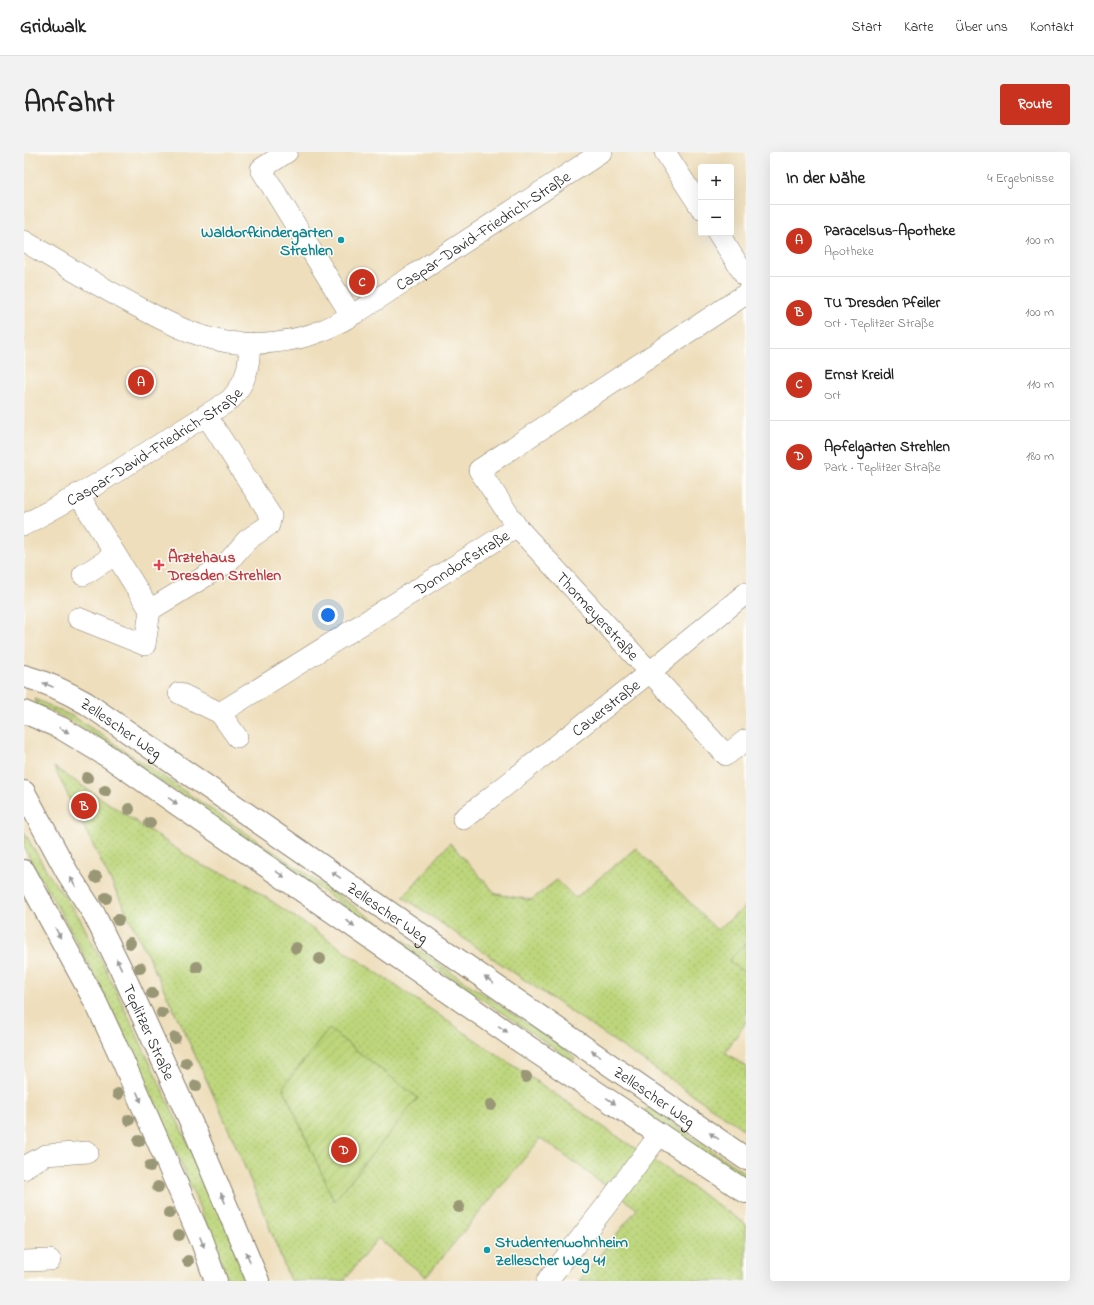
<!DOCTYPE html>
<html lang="de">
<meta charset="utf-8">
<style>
:root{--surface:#fff;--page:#f2f2f2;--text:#222;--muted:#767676;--line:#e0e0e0;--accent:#c8321e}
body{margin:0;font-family:"Indie Flower",sans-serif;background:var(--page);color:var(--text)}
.controls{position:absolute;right:12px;top:12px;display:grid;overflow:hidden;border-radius:4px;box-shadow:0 4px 16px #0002}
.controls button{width:36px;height:36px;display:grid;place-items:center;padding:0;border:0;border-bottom:1px solid var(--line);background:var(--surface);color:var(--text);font:20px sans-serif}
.you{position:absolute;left:304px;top:463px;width:14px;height:14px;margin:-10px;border:3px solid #fff;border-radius:50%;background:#1a73e8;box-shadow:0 0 0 6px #1a73e833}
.badge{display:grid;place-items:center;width:26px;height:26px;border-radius:50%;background:var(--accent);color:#fff;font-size:13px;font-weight:700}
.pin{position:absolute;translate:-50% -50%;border:2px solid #fff;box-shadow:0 1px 4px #0006}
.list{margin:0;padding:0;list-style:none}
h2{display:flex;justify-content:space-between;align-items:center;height:52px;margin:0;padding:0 16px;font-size:17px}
h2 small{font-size:13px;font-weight:400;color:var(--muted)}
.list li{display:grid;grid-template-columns:26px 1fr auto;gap:12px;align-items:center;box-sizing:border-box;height:72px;padding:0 16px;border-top:1px solid var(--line)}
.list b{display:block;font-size:15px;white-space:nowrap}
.list p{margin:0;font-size:13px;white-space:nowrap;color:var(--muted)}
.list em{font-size:13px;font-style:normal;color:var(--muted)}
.map{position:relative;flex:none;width:722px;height:1129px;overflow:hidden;border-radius:4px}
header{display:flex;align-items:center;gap:24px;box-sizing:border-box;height:56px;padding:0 20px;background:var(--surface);border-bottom:1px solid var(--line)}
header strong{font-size:19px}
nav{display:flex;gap:22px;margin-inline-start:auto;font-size:14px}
.intro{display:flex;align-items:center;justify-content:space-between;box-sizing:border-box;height:96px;padding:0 24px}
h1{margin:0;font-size:28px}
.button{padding:10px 18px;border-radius:4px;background:var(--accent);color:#fff;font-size:14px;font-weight:700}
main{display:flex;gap:24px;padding:0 24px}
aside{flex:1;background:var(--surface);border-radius:4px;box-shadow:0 4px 16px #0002}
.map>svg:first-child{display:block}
.grass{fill:url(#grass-dots);stroke:#6c794c}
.park{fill:#bdd67b;stroke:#6c794c}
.garden{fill:url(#garden-furrows);stroke:#6c794c}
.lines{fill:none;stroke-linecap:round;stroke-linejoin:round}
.minor-casing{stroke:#857d6c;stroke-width:22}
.major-casing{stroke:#857d6c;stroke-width:24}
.minor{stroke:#fff;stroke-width:21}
.major{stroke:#fff;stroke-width:22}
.tree{fill:#999776}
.oneway{fill:#999}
.culture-dot{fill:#0f9aa8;stroke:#fdfcf7;stroke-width:1.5}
.health-dot{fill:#e0444e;stroke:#fdfcf7;stroke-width:1.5}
.labels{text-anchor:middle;stroke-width:3;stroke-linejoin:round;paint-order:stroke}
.street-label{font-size:16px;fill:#1c1c1c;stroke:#fdfcf7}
.culture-label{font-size:16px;font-weight:bold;fill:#0d838f;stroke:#fdfcf7;text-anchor:end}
.health-label{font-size:16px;font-weight:bold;fill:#be3a42;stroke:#fdfcf7;text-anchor:start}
</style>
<header>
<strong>Gridwalk</strong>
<nav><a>Start</a><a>Karte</a><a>Über uns</a><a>Kontakt</a></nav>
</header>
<div class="intro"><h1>Anfahrt</h1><a class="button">Route</a></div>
<main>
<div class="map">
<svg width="722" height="1129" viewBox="0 0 722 1129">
<defs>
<pattern id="grass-dots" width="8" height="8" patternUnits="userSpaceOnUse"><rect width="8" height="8" fill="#bdd67b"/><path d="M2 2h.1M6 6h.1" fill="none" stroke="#a2b76a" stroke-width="1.8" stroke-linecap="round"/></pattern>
<pattern id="garden-furrows" width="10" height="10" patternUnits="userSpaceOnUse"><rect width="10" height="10" fill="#bdd67b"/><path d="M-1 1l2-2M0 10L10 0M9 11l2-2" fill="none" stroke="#a2b76a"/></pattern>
</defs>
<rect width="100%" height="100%" fill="#fdfcf7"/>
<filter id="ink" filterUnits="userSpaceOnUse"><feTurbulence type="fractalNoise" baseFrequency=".025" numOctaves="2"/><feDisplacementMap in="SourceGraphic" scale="8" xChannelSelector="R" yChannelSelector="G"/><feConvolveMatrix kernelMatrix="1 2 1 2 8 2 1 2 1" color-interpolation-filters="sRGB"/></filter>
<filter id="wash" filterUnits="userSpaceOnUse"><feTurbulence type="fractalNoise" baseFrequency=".012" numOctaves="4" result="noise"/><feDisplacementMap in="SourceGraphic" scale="16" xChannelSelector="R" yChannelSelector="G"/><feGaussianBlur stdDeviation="0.9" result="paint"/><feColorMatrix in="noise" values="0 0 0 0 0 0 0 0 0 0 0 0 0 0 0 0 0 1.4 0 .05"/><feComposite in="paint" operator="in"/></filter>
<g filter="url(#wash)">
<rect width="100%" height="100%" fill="#eedebc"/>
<path class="grass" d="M11,547L50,565L76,582L546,901L551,906L549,909L56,574L26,558L13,553Z
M30,615L177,713L218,729L722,1072V1129H555L613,1057L517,986L402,1125L354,1086L321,1127L322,1129H266C201,952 114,784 30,615Z
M0,680L25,723L55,765L78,809L206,1081L226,1129H205C161,1018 115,907 59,802C41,766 19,731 0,696Z
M426,691L472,742L507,748L533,728L551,746L612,696L693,778L722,754V870L701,900L722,915V979L379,745Z
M624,955L722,1022V1028L621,960Z"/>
<path class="park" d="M722,790V822L705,809Z"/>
<path class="garden" d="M305,877L394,946L310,1049L259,935Z"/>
</g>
<g filter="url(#ink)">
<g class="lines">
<defs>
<g id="minor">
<path d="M263,0L237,17L327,163"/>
<path d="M641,0L677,56"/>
<path d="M694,81L722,125"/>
<path id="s1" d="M0,89C40,113 79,137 120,158C146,172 173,185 203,190C232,194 270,190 297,179C329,166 361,141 390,123C453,82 515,41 578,0"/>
<path d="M54,342L126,458L121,493L54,466"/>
<path id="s2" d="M0,373L65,337L206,248C223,229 225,216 226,191"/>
<path id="s3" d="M493,375L702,603L722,588"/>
<path d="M59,423L91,403"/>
<path d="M126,458L203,411L223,388L245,373L247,364L182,263"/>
<path d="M155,541L196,561L213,585"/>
<path id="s4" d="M196,561L493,375L455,318L722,142"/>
<path id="s5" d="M439,667L626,520L722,441"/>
<path d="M0,1017L2,1014L22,1003L64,1000"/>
<path d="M0,1109L26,1108"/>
<path d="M523,1129L581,1055L636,982"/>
</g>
<g id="major">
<path id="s6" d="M0,524C22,530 43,540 62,551L722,1007"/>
<path d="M0,560L37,576L85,605L488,884L722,1040"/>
<path id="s7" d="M0,640L43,720L70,762L97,817L171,979L234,1129"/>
<path d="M0,719L72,851L99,909L178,1090L192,1129"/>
</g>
</defs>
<use href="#minor" class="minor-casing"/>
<use href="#major" class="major-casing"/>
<use href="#minor" class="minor"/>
<use href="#major" class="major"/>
</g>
<g class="tree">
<circle cx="63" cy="626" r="6"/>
<circle cx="81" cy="639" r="6"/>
<circle cx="105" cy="657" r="6"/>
<circle cx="126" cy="671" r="6"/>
<circle cx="72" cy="725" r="6"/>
<circle cx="82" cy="746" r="6"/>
<circle cx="94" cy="768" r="6"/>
<circle cx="106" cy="791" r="6"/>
<circle cx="272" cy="796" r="6"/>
<circle cx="296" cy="807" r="6"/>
<circle cx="173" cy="815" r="6"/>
<circle cx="116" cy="816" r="6"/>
<circle cx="128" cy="841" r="6"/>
<circle cx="138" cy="861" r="6"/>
<circle cx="151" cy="886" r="6"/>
<circle cx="162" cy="911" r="6"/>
<circle cx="502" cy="925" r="6"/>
<circle cx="172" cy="934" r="6"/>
<circle cx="94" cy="942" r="6"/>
<circle cx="467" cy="953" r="6"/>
<circle cx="105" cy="968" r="6"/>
<circle cx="115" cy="989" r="6"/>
<circle cx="126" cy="1014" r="6"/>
<circle cx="134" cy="1035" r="6"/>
<circle cx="435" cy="1055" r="6"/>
<circle cx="145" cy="1061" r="6"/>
<circle cx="155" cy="1083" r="6"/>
<circle cx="164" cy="1109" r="6"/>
</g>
<defs><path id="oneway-solid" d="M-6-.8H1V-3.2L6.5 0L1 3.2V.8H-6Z"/></defs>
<g class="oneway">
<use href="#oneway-solid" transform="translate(24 533) rotate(-157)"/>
<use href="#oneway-solid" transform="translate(40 578) rotate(29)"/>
<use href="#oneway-solid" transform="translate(149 649) rotate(35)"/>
<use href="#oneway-solid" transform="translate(256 722) rotate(35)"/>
<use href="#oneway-solid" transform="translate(312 723) rotate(-145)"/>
<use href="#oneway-solid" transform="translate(49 730) rotate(-123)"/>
<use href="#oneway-solid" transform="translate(326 771) rotate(35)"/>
<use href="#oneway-solid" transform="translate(34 781) rotate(62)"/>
<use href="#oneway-solid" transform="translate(95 812) rotate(-116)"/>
<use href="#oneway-solid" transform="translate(465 828) rotate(-145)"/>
<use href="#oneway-solid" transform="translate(479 877) rotate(35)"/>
<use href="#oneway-solid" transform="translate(572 902) rotate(-145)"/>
<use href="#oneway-solid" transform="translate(115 945) rotate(66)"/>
<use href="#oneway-solid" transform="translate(587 949) rotate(35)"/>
<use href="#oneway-solid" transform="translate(690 984) rotate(-145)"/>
<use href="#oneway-solid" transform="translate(199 1046) rotate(-113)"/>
<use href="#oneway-solid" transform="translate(178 1090) rotate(68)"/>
<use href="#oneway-solid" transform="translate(224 1105) rotate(-112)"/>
</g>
</g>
<g class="culture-dot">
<circle cx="317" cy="88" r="4"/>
<circle cx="463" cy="1098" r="4"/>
</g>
<path class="health-dot" d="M133 407h4v4h4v4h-4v4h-4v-4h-4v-4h4z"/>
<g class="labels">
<g class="street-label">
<text dy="6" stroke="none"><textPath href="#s1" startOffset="514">Caspar-David-Friedrich-Straße</textPath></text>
<text dy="6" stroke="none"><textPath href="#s2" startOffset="152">Caspar-David-Friedrich-Straße</textPath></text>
<text dy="6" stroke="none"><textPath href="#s4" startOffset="285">Donndorfstraße</textPath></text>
<text dy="6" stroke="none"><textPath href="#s3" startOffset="120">Thormeyerstraße</textPath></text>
<text dy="6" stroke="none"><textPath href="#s5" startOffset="181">Cauerstraße</textPath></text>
<text dy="6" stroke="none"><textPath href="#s6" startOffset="111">Zellescher Weg</textPath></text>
<text dy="6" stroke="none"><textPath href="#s6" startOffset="435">Zellescher Weg</textPath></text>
<text dy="6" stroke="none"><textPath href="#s7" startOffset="271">Teplitzer Straße</textPath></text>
<text dy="6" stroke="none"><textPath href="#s6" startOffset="759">Zellescher Weg</textPath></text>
</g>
<g class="culture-label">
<text x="309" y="85">Waldorfkindergarten<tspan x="309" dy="18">Strehlen</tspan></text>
<text x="471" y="1095" text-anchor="start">Studentenwohnheim<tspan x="471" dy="18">Zellescher Weg 41</tspan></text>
</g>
<g class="health-label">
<text x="144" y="410">Ärztehaus<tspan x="144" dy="18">Dresden Strehlen</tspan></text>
</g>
</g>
</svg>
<div class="controls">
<button>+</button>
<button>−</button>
</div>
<div class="you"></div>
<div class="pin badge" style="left:117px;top:230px">A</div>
<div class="pin badge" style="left:60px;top:654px">B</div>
<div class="pin badge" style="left:338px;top:130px">C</div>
<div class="pin badge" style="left:320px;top:998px">D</div>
</div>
<aside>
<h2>In der Nähe<small>4 Ergebnisse</small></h2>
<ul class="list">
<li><span class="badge">A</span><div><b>Paracelsus-Apotheke</b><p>Apotheke</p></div><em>100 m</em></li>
<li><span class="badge">B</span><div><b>TU Dresden Pfeiler</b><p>Ort · Teplitzer Straße</p></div><em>100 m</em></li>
<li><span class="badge">C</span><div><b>Ernst Kreidl</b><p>Ort</p></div><em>110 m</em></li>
<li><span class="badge">D</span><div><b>Apfelgarten Strehlen</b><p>Park · Teplitzer Straße</p></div><em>180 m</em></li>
</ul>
</aside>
</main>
